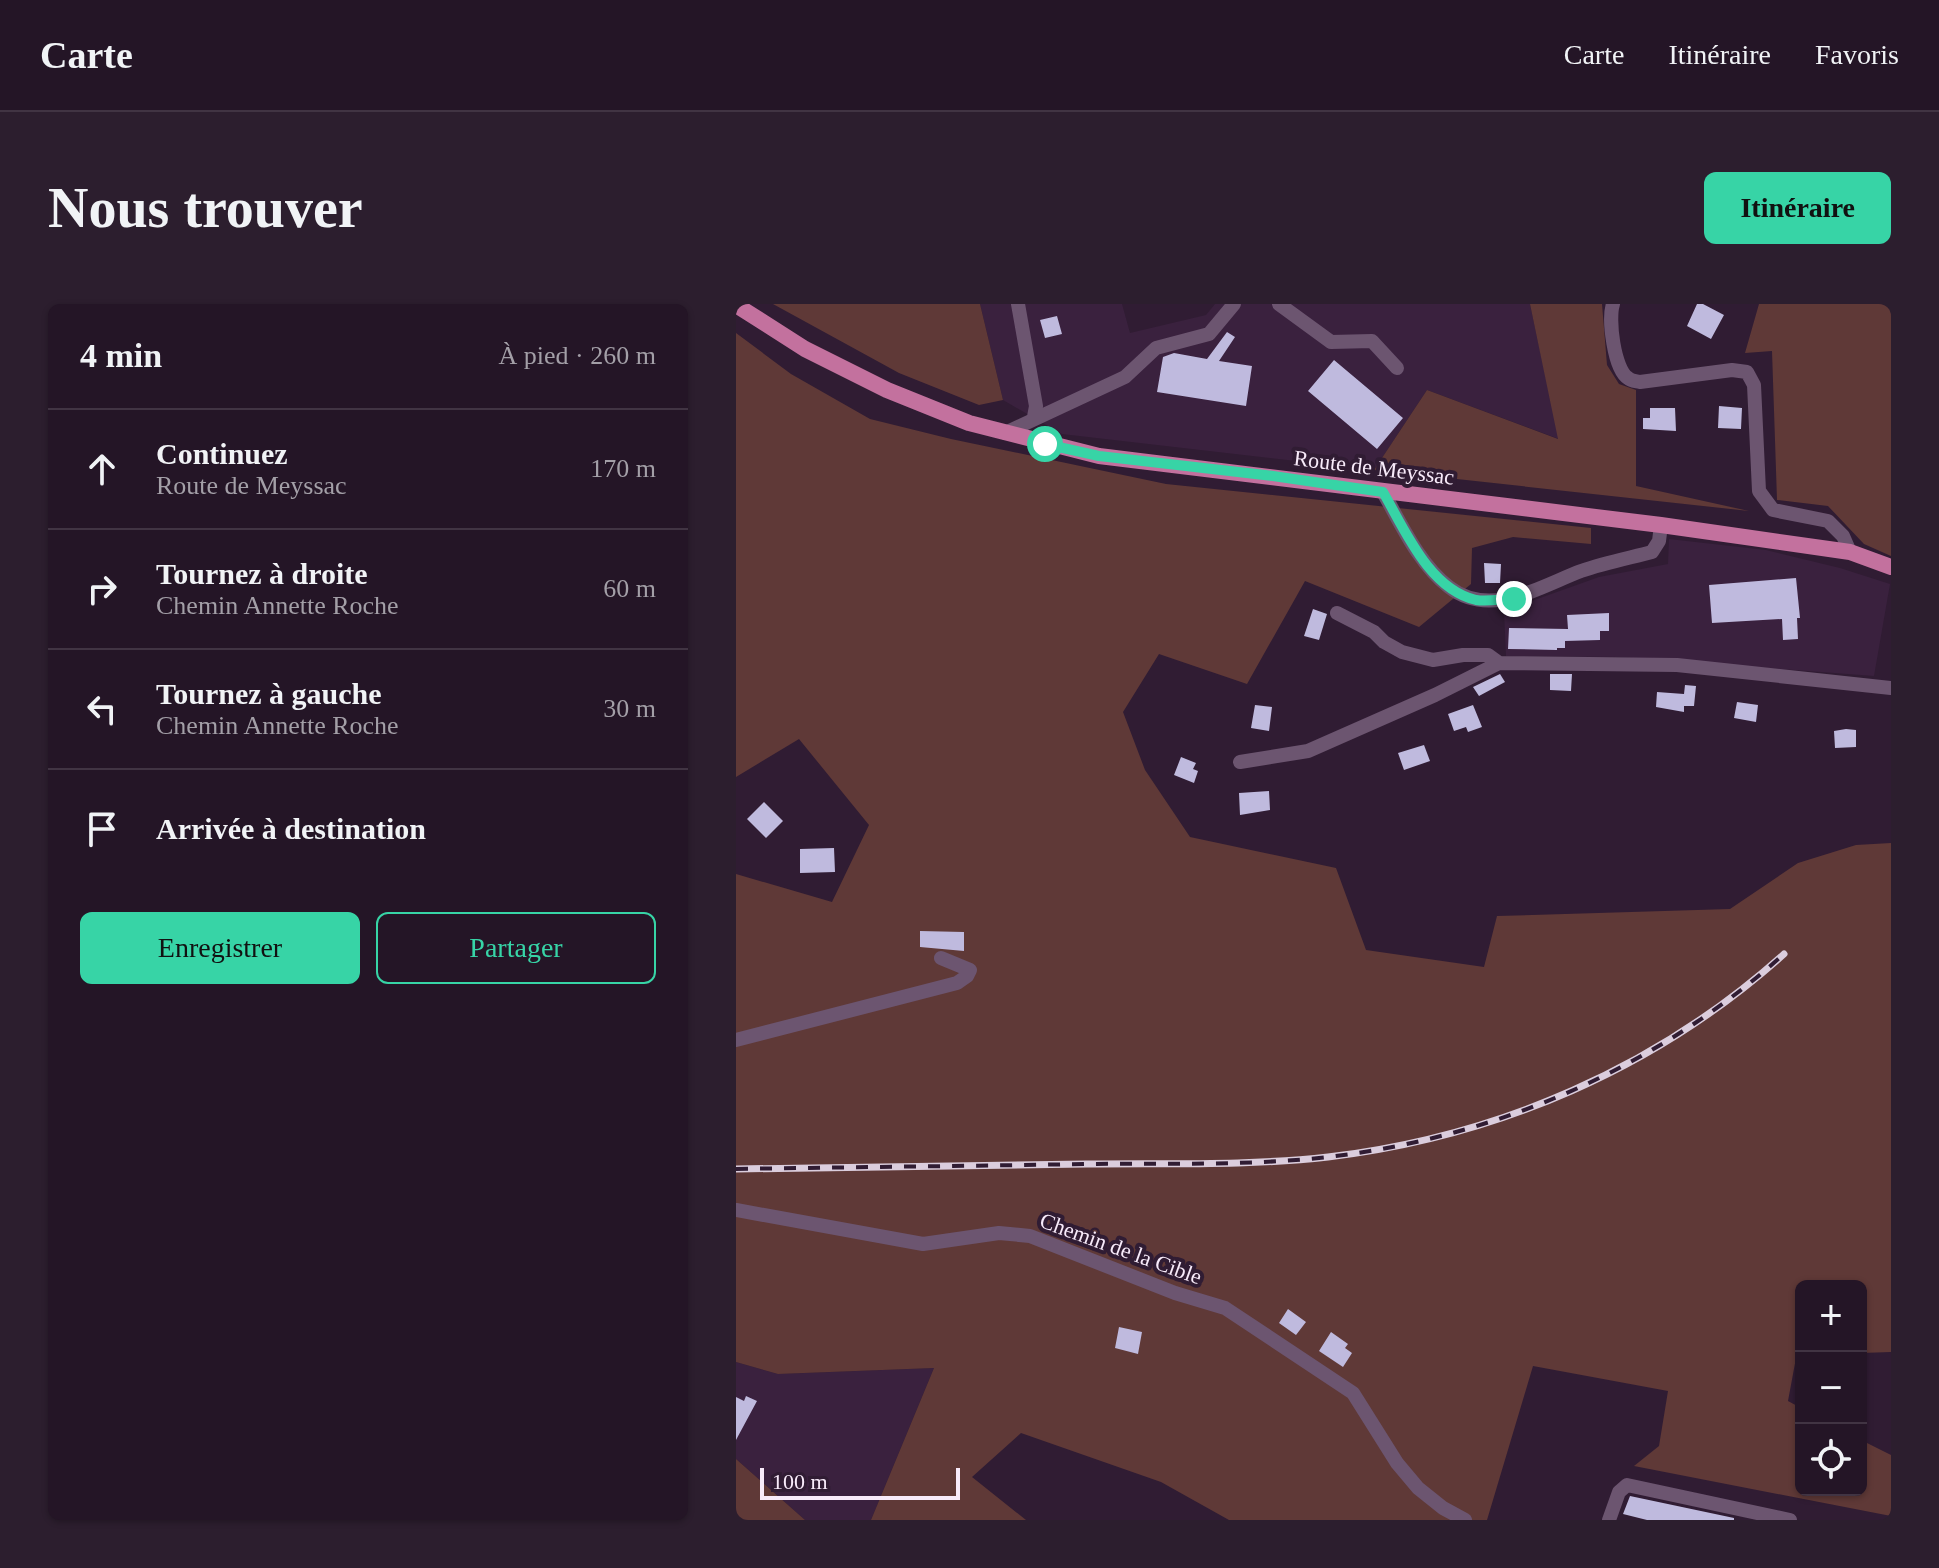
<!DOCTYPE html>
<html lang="fr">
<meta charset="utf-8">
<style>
:root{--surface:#241526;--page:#2c1e2e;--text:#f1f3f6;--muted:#a39fa7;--line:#413443;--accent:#37d4a6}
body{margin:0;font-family:"Times New Roman",serif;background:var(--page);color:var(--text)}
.controls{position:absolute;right:24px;bottom:24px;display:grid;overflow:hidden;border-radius:12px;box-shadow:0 2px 6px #0004}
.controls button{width:72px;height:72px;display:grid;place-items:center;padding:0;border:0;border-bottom:2px solid var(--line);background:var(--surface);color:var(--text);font:40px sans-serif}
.scale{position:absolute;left:24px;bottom:20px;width:200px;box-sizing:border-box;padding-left:8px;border:4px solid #f8ebfa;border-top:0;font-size:22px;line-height:28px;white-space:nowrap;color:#f8ebfa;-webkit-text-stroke:6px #301c33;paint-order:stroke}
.stop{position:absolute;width:24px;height:24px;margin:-18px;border:6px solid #37d4a6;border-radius:50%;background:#fff}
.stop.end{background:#37d4a6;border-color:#fff;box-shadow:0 2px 8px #0008}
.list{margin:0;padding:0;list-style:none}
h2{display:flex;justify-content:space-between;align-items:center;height:104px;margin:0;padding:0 32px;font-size:34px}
h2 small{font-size:26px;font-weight:400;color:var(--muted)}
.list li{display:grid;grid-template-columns:52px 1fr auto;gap:24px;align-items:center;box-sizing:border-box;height:120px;padding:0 32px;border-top:2px solid var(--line)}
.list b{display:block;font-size:30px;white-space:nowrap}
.list p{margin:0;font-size:26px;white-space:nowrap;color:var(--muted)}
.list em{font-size:26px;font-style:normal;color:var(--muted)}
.actions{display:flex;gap:16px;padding:24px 32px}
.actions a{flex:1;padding:18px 0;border:2px solid var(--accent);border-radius:12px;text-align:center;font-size:28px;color:var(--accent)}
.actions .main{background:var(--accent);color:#111}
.icon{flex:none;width:44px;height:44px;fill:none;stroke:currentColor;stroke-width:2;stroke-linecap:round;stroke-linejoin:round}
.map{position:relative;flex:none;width:1155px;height:1216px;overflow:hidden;border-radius:12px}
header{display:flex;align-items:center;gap:48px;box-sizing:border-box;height:112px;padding:0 40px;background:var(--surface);border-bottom:2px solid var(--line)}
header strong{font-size:38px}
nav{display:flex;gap:44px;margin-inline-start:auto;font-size:28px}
.intro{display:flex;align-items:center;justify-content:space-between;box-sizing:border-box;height:192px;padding:0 48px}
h1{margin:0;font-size:56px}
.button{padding:20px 36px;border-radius:12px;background:var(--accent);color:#111;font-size:28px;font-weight:700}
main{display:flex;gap:48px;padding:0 48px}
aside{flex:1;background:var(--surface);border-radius:12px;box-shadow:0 2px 6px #0004}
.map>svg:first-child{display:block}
.built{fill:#3a213e}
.green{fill:#5f3937}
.building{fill:#bfbade}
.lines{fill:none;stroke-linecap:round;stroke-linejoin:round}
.minor{stroke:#6c5570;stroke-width:14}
.major{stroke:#c3719e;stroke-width:16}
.rail-casing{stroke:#dbcddd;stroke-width:7}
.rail{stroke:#301c33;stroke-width:4;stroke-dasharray:12;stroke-linecap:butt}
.route{stroke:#37d4a6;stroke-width:10}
.labels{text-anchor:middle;stroke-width:8;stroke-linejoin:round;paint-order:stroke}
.street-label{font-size:22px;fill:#f8ebfa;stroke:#301c33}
</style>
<header>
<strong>Carte</strong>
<nav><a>Carte</a><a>Itinéraire</a><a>Favoris</a></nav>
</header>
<div class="intro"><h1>Nous trouver</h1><a class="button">Itinéraire</a></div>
<main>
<aside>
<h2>4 min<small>À pied · 260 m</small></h2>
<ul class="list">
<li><svg class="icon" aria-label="ahead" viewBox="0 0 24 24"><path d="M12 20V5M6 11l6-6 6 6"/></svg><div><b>Continuez</b><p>Route de Meyssac</p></div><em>170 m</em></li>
<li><svg class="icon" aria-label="right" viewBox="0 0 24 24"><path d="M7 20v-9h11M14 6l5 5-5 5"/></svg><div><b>Tournez à droite</b><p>Chemin Annette Roche</p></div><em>60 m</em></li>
<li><svg class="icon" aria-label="left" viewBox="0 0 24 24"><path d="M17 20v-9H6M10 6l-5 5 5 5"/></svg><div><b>Tournez à gauche</b><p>Chemin Annette Roche</p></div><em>30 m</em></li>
<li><svg class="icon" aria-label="arrive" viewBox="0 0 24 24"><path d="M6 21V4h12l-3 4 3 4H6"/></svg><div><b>Arrivée à destination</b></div></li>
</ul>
<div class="actions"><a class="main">Enregistrer</a><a>Partager</a></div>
</aside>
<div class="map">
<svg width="1155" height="1216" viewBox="0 0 1155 1216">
<rect width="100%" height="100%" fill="#301c33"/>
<path class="built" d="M244,0H386L394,29L470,11L479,0H794L823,135L691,86L638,166L326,130L267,96Z
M933,235L1030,246L1104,264L1154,280L1138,372L883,353L770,352L768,307L863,273L932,260Z
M0,1058L42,1070L198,1064L135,1216H69L0,1155Z"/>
<path class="green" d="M37,0H244L267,96L243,101L163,69Z
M794,0H866L871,61L883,80L900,86V182L1013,207L638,166L691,86L822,135Z
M1023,0H1155V252L1128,240L1092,202L1041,196L1036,47L1009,49Z
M0,29L55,70L134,115L215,135L430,180L855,224V240L777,233L736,244L735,280L683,323L569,277L511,380L423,350L387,408L409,466L454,533L600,564L630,646L748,663L761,612L994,605L1062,559L1120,541L1155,539V1048L1125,1049V982H1065V1053L1060,1054L1052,1097L1065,1104V1186H1125V1136L1155,1151V1212L898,1162L923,1142L932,1087L797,1062L751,1216H493L425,1178L285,1129L236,1173L290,1216H135L198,1064L42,1070L0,1058V570L96,598L133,521L63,435L0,473Z
M0,1155L69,1216H0Z"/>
<path class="building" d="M961,0H967L988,11L975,35L951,22Z
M321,12L326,30L309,34L304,16Z
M491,28L499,33L483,57L516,62L510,102L421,88L427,53L438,49L471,55Z
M598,56L667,114L641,145L572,87Z
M983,102L1006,104L1005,125L982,124Z
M914,104H939L940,127L907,125V114H914Z
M748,259L765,260L764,279H749Z
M1060,274L1064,314H1061L1062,335L1047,336L1046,315L976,319L973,281Z
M577,305L591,310L583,336L568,332Z
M873,309V327H864V336L829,337V344H821V346L772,345L773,324L832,325L831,311Z
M764,370L769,378L743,392L737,383Z
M814,370H836L835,387L814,386Z
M949,381L960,382L958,402H948V408L920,403L921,388L948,390Z
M1001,398L1022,401L1020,418L998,414Z
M519,401L536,403L533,427L515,424Z
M737,401L746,423L732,428L730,423L718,427L712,410Z
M1110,425L1120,426V443L1099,444L1098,427Z
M688,441L694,457L668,466L662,449Z
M445,453L460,459L457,465L462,467L458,479L438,471Z
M533,487L534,506L504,511L503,489Z
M28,498L47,517L30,534L11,515Z
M98,544L99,568L64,569V545Z
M184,627L228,628V647L184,643Z
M552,1005L570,1018L560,1031L543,1019Z
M383,1023L406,1028L402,1050L379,1044Z
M595,1028L612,1040L609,1044L616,1049L607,1063L583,1047Z
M10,1092L21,1097L0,1136V1093L8,1097Z
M894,1192L998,1214V1216H911L887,1210Z"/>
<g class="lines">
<path class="minor" d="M282,0L300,102L298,113
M543,0L595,38L636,37L661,64
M877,0C872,15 878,65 892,74C895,77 900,77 904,78L996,66L1011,68L1018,81L1023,187L1037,206L1092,217L1107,232L1114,248
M269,129L389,73L420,44L473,30L498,0
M647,188C665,220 683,260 713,283C754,315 805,282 845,267C868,259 893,254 916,248L923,237L925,221
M601,309L638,328L648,338L666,348L697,356L727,351H752L763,359
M504,458L572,447L699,391L763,359L941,361L1155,384
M0,736L221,679L231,672L234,666L205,654
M0,906L187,940L263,929L294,932L439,989L489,1004L617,1089L661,1159L682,1184L707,1204L729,1216
M873,1216L883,1188L891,1181L1054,1216"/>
<path class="major" d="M0,1L69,45L151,86L233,119L363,152L925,221L1114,248L1155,263"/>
<defs>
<path id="rail" d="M0,865C117,863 234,862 350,860C431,859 512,862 592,853C761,833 921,764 1048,650"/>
</defs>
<use href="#rail" class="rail-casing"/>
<use href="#rail" class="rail"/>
</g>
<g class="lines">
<path class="route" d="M309,140L363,152L537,172L647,188C669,226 693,285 740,296C751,298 766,295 778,295"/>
</g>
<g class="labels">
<g class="street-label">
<text transform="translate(638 163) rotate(7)" y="8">Route de Meyssac</text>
<text transform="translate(385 944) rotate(20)" y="8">Chemin de la Cible</text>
</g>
</g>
</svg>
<div class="controls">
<button>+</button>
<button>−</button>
<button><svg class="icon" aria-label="locate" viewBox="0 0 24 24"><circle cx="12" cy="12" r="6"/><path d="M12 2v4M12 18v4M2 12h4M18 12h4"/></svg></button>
</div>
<div class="scale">100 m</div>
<div class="stop" style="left:309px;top:140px"></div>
<div class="stop end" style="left:778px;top:295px"></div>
</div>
</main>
